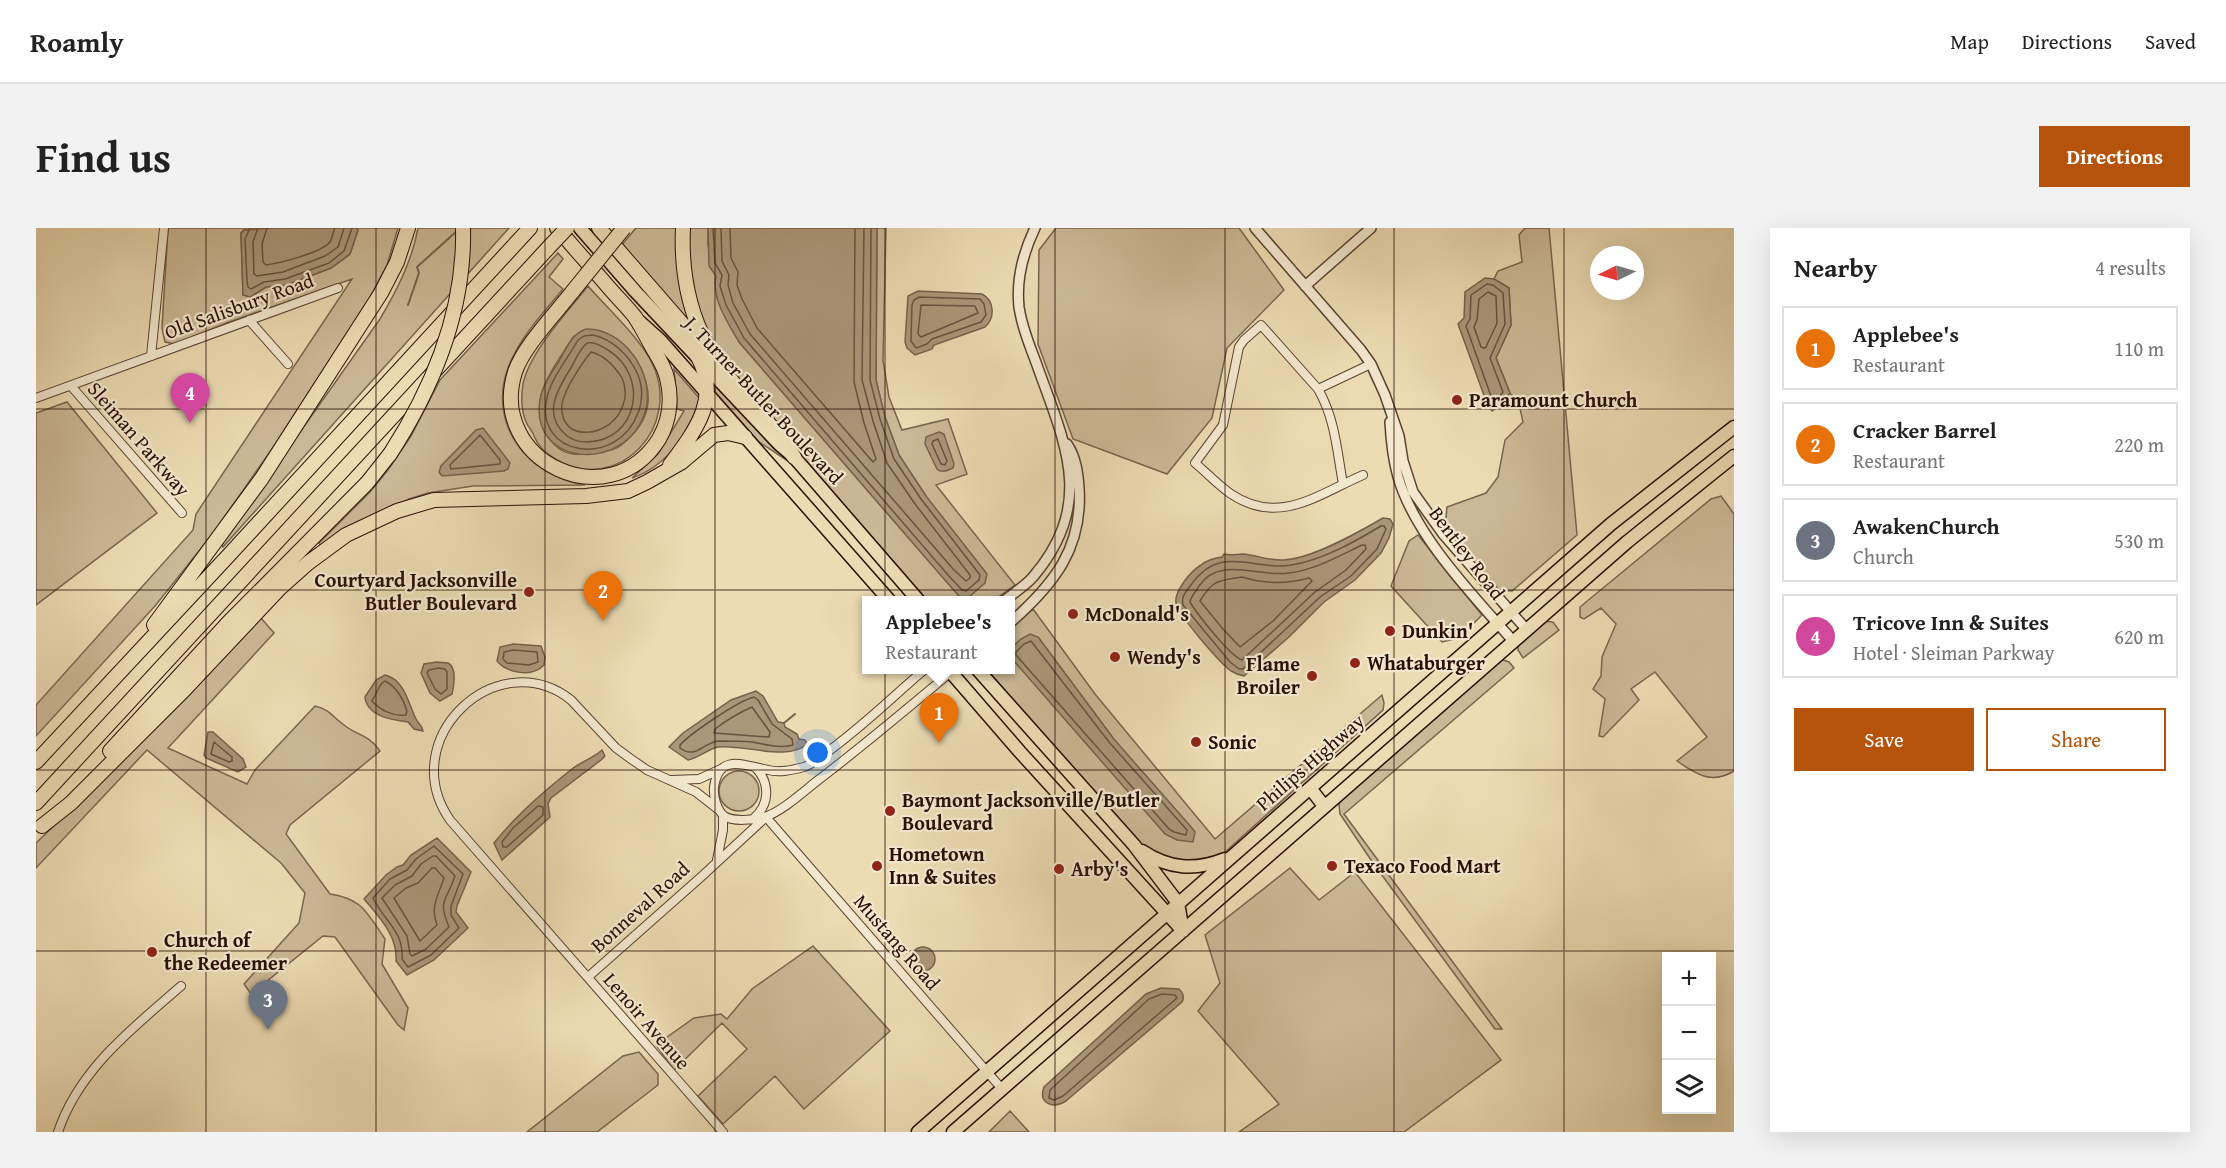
<!DOCTYPE html>
<meta charset="utf-8">
<style>
:root{--surface:#fff;--page:#f2f2f2;--text:#222;--muted:#767676;--line:#e0e0e0;--accent:#b45309}
body{margin:0;font-family:"Gentium Book Plus",serif;background:var(--page);color:var(--text)}
.controls{position:absolute;right:18px;bottom:18px;display:grid;overflow:hidden;border-radius:0px;box-shadow:0 6px 24px #0002}
.controls button{width:54px;height:54px;display:grid;place-items:center;padding:0;border:0;border-bottom:2px solid var(--line);background:var(--surface);color:var(--text);font:30px sans-serif}
.compass{position:absolute;left:1554px;top:18px;width:54px;height:54px;border-radius:50%;background:var(--surface);box-shadow:0 6px 24px #0002;rotate:265deg}
.you{position:absolute;left:782px;top:525px;width:21px;height:21px;margin:-15px;border:4px solid #fff;border-radius:50%;background:#1a73e8;box-shadow:0 0 0 9px #1a73e833}
.badge{display:grid;place-items:center;width:39px;height:39px;border-radius:50%;background:var(--accent);color:#fff;font-size:20px;font-weight:700}
.pin{position:absolute;translate:-50% -50px;filter:drop-shadow(0 2px 3px #0008)}
.pin::after{content:'';position:absolute;top:32px;width:21px;height:18px;background:inherit;clip-path:polygon(0 0,100% 0,50% 100%)}
.popup{position:absolute;left:826px;top:368px;width:153px;height:78px;box-sizing:border-box;display:grid;place-content:center;border-radius:0px;background:var(--surface);filter:drop-shadow(0 2px 4px #0005);font-size:20px;white-space:nowrap;color:var(--muted)}
.popup b{font-size:22px;color:var(--text)}
.popup::after{content:'';position:absolute;left:50%;top:100%;margin-left:-12px;border:12px solid transparent;border-top-color:var(--surface)}
.list{margin:0;padding:0;list-style:none}
h2{display:flex;justify-content:space-between;align-items:center;height:78px;margin:0;padding:0 24px;font-size:26px}
h2 small{font-size:20px;font-weight:400;color:var(--muted)}
.list li{display:grid;grid-template-columns:39px 1fr auto;gap:18px;align-items:center;box-sizing:border-box;height:84px;margin:0 12px 12px;padding:0 12px;border:2px solid var(--line);border-radius:0px}
.list b{display:block;font-size:22px;white-space:nowrap}
.list p{margin:0;font-size:20px;white-space:nowrap;color:var(--muted)}
.list em{font-size:20px;font-style:normal;color:var(--muted)}
.actions{display:flex;gap:12px;padding:18px 24px}
.actions a{flex:1;padding:14px 0;border:2px solid var(--accent);border-radius:0px;text-align:center;font-size:21px;color:var(--accent)}
.actions .main{background:var(--accent);color:#fff}
.icon{flex:none;width:33px;height:33px;fill:none;stroke:currentColor;stroke-width:2;stroke-linecap:round;stroke-linejoin:round}
.map{position:relative;flex:none;width:1698px;height:904px;overflow:hidden;border-radius:0px}
header{display:flex;align-items:center;gap:36px;box-sizing:border-box;height:84px;padding:0 30px;background:var(--surface);border-bottom:2px solid var(--line)}
header strong{font-size:28px}
nav{display:flex;gap:33px;margin-inline-start:auto;font-size:21px}
.intro{display:flex;align-items:center;justify-content:space-between;box-sizing:border-box;height:144px;padding:0 36px}
h1{margin:0;font-size:42px}
.button{padding:15px 27px;border-radius:0px;background:var(--accent);color:#fff;font-size:21px;font-weight:700}
main{display:flex;gap:36px;padding:0 36px}
aside{flex:1;background:var(--surface);border-radius:0px;box-shadow:0 6px 24px #0002}
.map>svg:first-child{display:block}
.green{fill:#cbb896;stroke:#7a644e;stroke-width:1.5;fill-rule:evenodd}
.water{fill:#aa9678;stroke:#77604a;stroke-width:1.5}
.lines{fill:none;stroke-linecap:round;stroke-linejoin:round}
.shore{stroke:#6a523f;stroke-width:1.5}
.stream{stroke:#77604a;stroke-width:2}
.minor-casing{stroke:#5a4231;stroke-width:10}
.tertiary-casing{stroke:#5a4231;stroke-width:12}
.primary-casing{stroke:#2a0f06;stroke-width:15}
.motorway-casing{stroke:#2a0f06;stroke-width:16}
.minor{stroke:#f3e8ce;stroke-width:8}
.tertiary{stroke:#f3e8ce;stroke-width:9}
.primary{stroke:#ecdbb3;stroke-width:12}
.motorway{stroke:#ecdbb3;stroke-width:14}
.motorway-bridge-casing{stroke:#2a0f06;stroke-width:16;stroke-linecap:butt}
.motorway-bridge{stroke:#ecdbb3;stroke-width:14}
.grid{fill:none;stroke:#2a0f06;stroke-width:1.5;stroke-opacity:0.55}
.poi-dot{fill:#8f2418;stroke:#f3e8ce;stroke-width:2}
.labels{text-anchor:middle;stroke-width:4.5;stroke-linejoin:round;paint-order:stroke}
.street-label{font-size:20px;fill:#2a0f06;stroke:#f3e8ce}
.poi-label{font-size:20px;font-weight:bold;fill:#2a0f06;stroke:#f3e8ce;text-anchor:start}
</style>
<header>
<strong>Roamly</strong>
<nav><a>Map</a><a>Directions</a><a>Saved</a></nav>
</header>
<div class="intro"><h1>Find us</h1><a class="button">Directions</a></div>
<main>
<div class="map">
<svg width="1698" height="904" viewBox="0 0 1698 904">
<rect width="100%" height="100%" fill="#ecdbb3"/>
<filter id="stains"><feTurbulence type="fractalNoise" baseFrequency=".00333" numOctaves="4"/><feColorMatrix values="0 0 0 0 .2 0 0 0 0 .09 0 0 0 0 .02 0 0 0 .5 -.17"/></filter>
<radialGradient id="worn" r=".72"><stop offset=".6" stop-color="#630" stop-opacity="0"/><stop offset="1" stop-color="#630" stop-opacity=".3"/></radialGradient>
<path class="green" d="M132,0H236L208,2L205,5L207,67L214,69L230,59L250,57L295,40L314,26L322,2L320,0H362L351,37L333,71L238,218L175,308L119,378L0,508V477L157,302L160,286L316,51L193,94L139,116L129,114L126,100Z
M382,0H473L187,319L185,316L344,91C361,62 376,33 382,0Z
M600,0H643L667,115L584,19Z
M651,0H672V17L680,48L703,114L924,369L890,268L863,227L849,189L840,152L841,0H850L847,132L853,169L866,202L912,191L931,246L900,257L979,357L958,372H891L696,148L674,115L654,56Z
M1020,0H1203L1248,62L1191,120L1176,190L1131,246L1037,211L1002,116L1003,22Z
M1489,0H1513L1541,307L1476,363L1462,362L1409,300L1411,279L1450,265L1462,249L1469,212L1487,194L1483,176L1474,165L1460,130L1475,97L1473,60L1458,51L1462,43L1486,34L1483,7Z
M522,25L527,31L513,49L527,61C507,85 483,110 472,140C451,197 493,249 549,257L437,258L392,265L373,271L285,318L283,315L334,264L352,242L375,208L404,152Z
M552,58C571,80 604,110 616,135C647,198 583,267 521,232C510,226 502,218 498,208C497,204 493,200 491,196C485,184 485,169 487,156C493,125 532,83 552,58ZM538,108L591,120C612,147 623,179 596,207C591,212 585,219 578,221C570,224 546,227 537,226C512,223 500,189 505,168C510,147 527,126 538,108Z
M638,141L664,171C653,204 632,238 596,250L622,226L648,183L641,181Z
M679,157L703,179L752,233L723,214L679,164Z
M31,174L121,285L0,377V185Z
M1685,268L1698,286V543C1675,557 1660,546 1641,533L1671,509L1619,444L1595,461L1603,472L1567,509L1563,508L1569,471L1557,461L1565,448L1566,429L1580,396L1565,380L1548,391L1544,389V379L1675,271Z
M1382,307L1446,387L1423,410L1406,414L1355,358L1373,313Z
M997,381L1059,466L1179,611L1346,467L1348,475L1347,482L1188,625L1179,631L1148,637L1110,621L951,442H975V400ZM1002,409L1077,510L1129,606L1125,600Z
M225,390L238,405L132,520L211,556L219,542L279,478C293,481 297,489 308,497C322,508 332,506 344,523L254,597L250,606L294,666C327,671 331,685 349,711L346,736L372,780L368,802L362,797L299,709L287,708L215,766L208,756L263,695L269,665L245,635L111,522L0,640V615L43,574Z
M1508,393L1517,394L1523,402L1487,430L1482,422V417Z
M1467,432L1473,434L1478,440L1308,586L1466,801H1459L1337,635L1304,586L1303,577L1305,571L1463,433Z
M683 563a20 20 0 1 1 40 0a20 20 0 1 1-40 0Z
M1254,640L1283,672L1319,644L1465,832L1368,904H1203L1243,876L1162,783L1184,755L1169,707Z
M777,718L854,803L768,881L739,848L687,896L662,868L711,821L686,795L638,842L620,817L658,790L685,786L691,791L716,761Z
M603,824L622,846V857L561,904H491L587,828Z
M974,883L993,904H953Z"/>
<path class="water" d="M236,0H320L322,2L314,26L295,40L250,57L230,59L214,69L207,67L205,5L208,2Z
M672,0H841L840,152L849,189L863,227L890,268L951,346L949,355L933,369H924L908,351L703,114C692,95 675,70 680,48L673,38Z
M1449,50L1458,51L1473,60L1475,97L1460,130L1474,165L1467,176L1456,183L1450,173L1422,96L1428,90L1429,64Z
M882,63L946,66C959,73 959,90 949,99L898,117L896,121L879,127L871,120L869,114L872,68Z
M550,101C588,100 619,146 610,181C592,248 488,239 505,167C508,156 515,145 522,135C529,123 535,106 550,101Z
M447,200L474,235L472,241L468,243L406,248L403,244L405,238L440,202Z
M903,204L908,206L918,236L917,240L910,243H904L901,241L889,216L890,209Z
M1347,290L1354,291L1357,296L1353,310L1345,325L1319,352L1288,374L1253,409L1208,448C1203,447 1200,446 1195,443C1184,435 1142,387 1140,375C1138,363 1155,343 1165,337C1171,332 1179,330 1186,329L1188,326C1196,328 1200,326 1207,326C1220,327 1234,333 1248,332C1276,331 1323,304 1347,290Z
M994,406L1002,409L1077,510L1156,600L1159,604L1157,614L1141,612L1129,606L977,432L976,419L985,411Z
M477,416L505,418L509,429L508,437C496,450 471,445 461,433L464,419Z
M401,434C405,435 409,434 412,435C421,439 418,458 416,466L404,473L394,465L385,445L388,436Z
M349,447C369,452 372,475 380,491C382,495 386,497 387,503L378,501L372,494C358,492 331,489 329,469L340,452Z
M720,463L727,468L742,494L748,495L749,499L761,506L763,511L769,512L771,516C752,534 709,516 682,519C672,521 663,530 652,532L633,519L647,505L695,472Z
M172,504H177L207,531L210,539L202,544L170,530L168,527Z
M566,522L569,528L565,532L515,570L512,576L514,589L466,632L458,615C480,587 508,563 536,541C545,534 559,529 566,522Z
M401,610L435,644L421,678L420,684L432,700L398,732L371,747L360,733C362,708 343,689 328,671L350,647L361,639L367,637L375,627Z
M875 731a12 12 0 1 1 24 0a12 12 0 1 1-24 0Z
M1125,760L1143,761C1147,765 1149,769 1146,774L1030,873C1017,881 1002,876 1008,859L1110,766Z"/>
<g class="lines">
<path class="shore" d="M214,0L209,11L211,53L212,59L215,61L228,54L249,51L293,35L308,23L316,0
M222,0L217,14L218,46L221,48L247,44L289,28L302,19L308,0
M231,0L226,16L227,34L230,37C244,35 285,25 294,14C296,11 297,4 299,0
M677,0L679,35L686,47L684,58L690,77L708,110L912,347L926,362L930,363L943,352L944,347L885,271L858,231L844,191L834,152L835,0
M685,0L686,33L693,47L692,57L697,75L714,106L918,342L930,353L934,350V347L879,276L851,235L837,193L826,152L828,0
M694,0L695,30L702,44L701,57L706,71L721,100L837,234L840,231L828,195L818,154L819,0
M1451,56L1457,57L1467,65L1469,96L1454,130L1467,164L1459,174L1456,171L1430,98L1434,91L1435,67Z
M1452,64L1460,68L1461,95L1450,119L1448,120L1445,119L1438,99L1441,92L1443,71Z
M883,69L944,71L948,76L950,87L945,94L896,111L891,116L880,120L875,113L876,77L878,72Z
M885,77L939,78L942,85L885,109L882,106Z
M557,107C576,111 593,127 601,145C607,157 607,173 602,185C581,241 497,229 511,169C516,149 532,130 542,112L548,108Z
M551,115C560,114 565,118 572,122C614,148 602,213 551,214C543,214 536,212 530,207C505,186 523,159 536,138C540,130 544,121 551,115Z
M555,124C568,127 579,139 586,150C590,159 590,169 587,177C577,210 522,217 526,176C528,162 546,135 555,124Z
M444,207L464,232V236L415,241L414,237Z
M902,211L911,233L909,237L905,236L896,216L897,213Z
M1345,298H1348L1350,301L1341,321L1315,348L1284,369L1207,441H1203L1194,434L1147,377C1145,368 1150,364 1155,357C1186,313 1219,346 1261,336C1290,330 1320,313 1345,298Z
M1326,317H1329L1330,321L1310,342L1279,364L1206,432C1194,428 1161,386 1154,374C1155,368 1160,364 1163,358C1184,327 1223,350 1253,345C1279,342 1303,328 1326,317Z
M1206,349C1228,356 1251,356 1273,350L1276,353L1237,393L1204,419L1187,401L1164,373C1177,351 1183,353 1206,349Z
M995,413L1073,514L1151,602L1150,607L1138,604L1133,601L980,427V424L988,416Z
M477,422L501,424L502,434L493,437L471,435L467,431L468,424Z
M402,440L409,441L411,444V461L405,466L399,461L391,445L393,442Z
M349,453C360,458 368,472 371,483L370,487C358,489 344,482 336,473L345,456Z
M718,469L722,472L736,496L756,511L757,517C744,521 729,516 716,514C705,513 693,513 683,513C667,514 660,532 644,520V517C655,505 702,473 718,469Z
M716,479L734,504L733,509L678,505L679,501C691,492 702,485 716,479Z
M178,514L196,529V533L193,534L175,526Z
M502,578L507,579V587L471,619H467L466,614L477,600Z
M398,618L427,646L415,678V687L423,700L395,727L372,739L366,731C368,703 348,693 337,670L354,651L371,642L380,631Z
M397,628H400L419,648C411,673 401,671 413,699L390,721L376,728L374,726L371,708L346,670L359,657L376,648L385,636Z
M396,640H399L408,650C402,668 394,679 401,697L384,713L358,670L370,660L382,655Z
M1126,766L1139,767L1141,770L1027,868L1018,872L1013,870L1014,862L1113,771Z"/>
<path class="stream" d="M372,77L383,45L381,39L422,2
M748,495L759,486"/>
<defs>
<path id="minor" d="M213,92L252,136
M115,128L128,0
M35,158L146,285
M1282,161L1335,136
M0,170L302,60
M1307,256C1301,223 1299,190 1282,161L1225,97L1208,112L1203,119L1187,197L1159,235C1171,245 1182,257 1195,266C1243,298 1281,267 1327,247
M888,442C855,470 823,502 787,527C781,531 775,537 768,539C756,542 744,545 732,542C710,538 683,524 678,559C677,568 681,582 688,588C697,594 717,592 728,589C744,585 767,564 781,553C827,518 871,481 915,444
M635,552L663,551L685,541
M683,582L660,564L611,542L595,531L580,520L535,472C461,414 358,511 414,592L687,904
M718,590C734,576 734,555 720,540
M681,632L687,602V587
M552,749L665,649L730,589L966,861
M22,904C43,841 97,800 145,758"/>
<path id="tertiary" d="M1219,0L1325,122L1335,136L1349,167L1363,208L1367,233L1377,264L1407,306L1490,401
M1269,58L1335,0
M1354,194C1355,213 1357,231 1362,249C1379,308 1437,367 1477,413
M969,372C978,365 989,358 997,349C1059,276 1030,218 1002,140C995,120 986,101 983,79C980,51 987,25 999,0
M975,394C1018,356 1047,320 1043,260C1042,245 1040,229 1031,216"/>
<path id="primary" d="M544,0L599,63L743,216L758,229L882,372
M604,94L624,112L853,372
M913,442L984,524L1147,703
M942,442L1098,617L1142,675L1147,703
M1274,560L1288,578
M1106,623C1133,641 1159,643 1189,631
M882,904L1575,296L1698,199
M917,904L1591,314L1698,228"/>
<path id="motorway" d="M521,0C539,21 557,41 575,62C583,71 592,80 599,89C605,98 610,108 615,117C621,128 628,137 631,150C636,170 634,192 623,211C573,291 451,233 479,144C487,119 520,85 537,63
M563,0L748,213L758,229
M647,0C645,41 652,81 671,117
M634,237C659,203 685,171 662,129
M118,397L226,250L345,65L361,34L372,0
M74,523L193,394L331,255L354,226
M0,534L193,327L494,0
M0,575L514,18
M6,598L35,575L149,461L244,360L272,335L310,307L361,283L398,272L550,268L592,263L611,254L646,234L678,207L692,205L709,209"/>
</defs>
<use href="#minor" class="minor-casing"/>
<use href="#tertiary" class="tertiary-casing"/>
<use href="#primary" class="primary-casing"/>
<use href="#motorway" class="motorway-casing"/>
<use href="#minor" class="minor"/>
<use href="#tertiary" class="tertiary"/>
<use href="#primary" class="primary"/>
<use href="#motorway" class="motorway"/>
<defs>
<path id="motorway-bridge" d="M514,18L531,0
M537,63L588,0
M354,226C398,158 429,82 427,0"/>
</defs>
<use href="#motorway-bridge" class="motorway-bridge-casing"/>
<use href="#motorway-bridge" class="motorway-bridge"/>
</g>
<path class="grid" d="M170,0V904M340,0V904M509,0V904M679,0V904M849,0V904M1019,0V904M1189,0V904M1358,0V904M1528,0V904M0,181H1698M0,362H1698M0,542H1698M0,723H1698"/>
<g class="poi-dot">
<circle cx="1421" cy="172" r="6"/>
<circle cx="493" cy="364" r="6"/>
<circle cx="1037" cy="386" r="6"/>
<circle cx="1354" cy="403" r="6"/>
<circle cx="1079" cy="429" r="6"/>
<circle cx="1319" cy="435" r="6"/>
<circle cx="1276" cy="448" r="6"/>
<circle cx="1160" cy="514" r="6"/>
<circle cx="854" cy="583" r="6"/>
<circle cx="841" cy="638" r="6"/>
<circle cx="1296" cy="638" r="6"/>
<circle cx="1023" cy="641" r="6"/>
<circle cx="116" cy="724" r="6"/>
</g>
<g class="labels">
<g class="street-label">
<text transform="translate(203 78) rotate(-20)" y="7">Old Salisbury Road</text>
<text transform="translate(728 172) rotate(47)" y="7">J. Turner Butler Boulevard</text>
<text transform="translate(103 211) rotate(49)" y="7">Sleiman Parkway</text>
<text transform="translate(1431 325) rotate(53)" y="7">Bentley Road</text>
<text transform="translate(1274 534) rotate(-41)" y="7">Philips Highway</text>
<text transform="translate(604 679) rotate(-42)" y="7">Bonneval Road</text>
<text transform="translate(861 714) rotate(49)" y="7">Mustang Road</text>
<text transform="translate(611 793) rotate(49)" y="7">Lenoir Avenue</text>
</g>
<g class="poi-label">
<text x="1433" y="179">Paramount Church</text>
<text x="481" y="359" text-anchor="end">Courtyard Jacksonville<tspan x="481" dy="23">Butler Boulevard</tspan></text>
<text x="1049" y="393">McDonald's</text>
<text x="1366" y="410">Dunkin'</text>
<text x="1091" y="436">Wendy's</text>
<text x="1331" y="442">Whataburger</text>
<text x="1264" y="443" text-anchor="end">Flame<tspan x="1264" dy="23">Broiler</tspan></text>
<text x="1172" y="521">Sonic</text>
<text x="866" y="579">Baymont Jacksonville/Butler<tspan x="866" dy="23">Boulevard</tspan></text>
<text x="853" y="633">Hometown<tspan x="853" dy="23">Inn &amp; Suites</tspan></text>
<text x="1308" y="645">Texaco Food Mart</text>
<text x="1035" y="648">Arby's</text>
<text x="128" y="719">Church of<tspan x="128" dy="23">the Redeemer</tspan></text>
</g>
</g>
<rect width="100%" height="100%" filter="url(#stains)"/>
<rect width="100%" height="100%" fill="url(#worn)"/>
</svg>
<div class="controls">
<button>+</button>
<button>−</button>
<button><svg class="icon" aria-label="layers" viewBox="0 0 24 24"><path d="M12 4l9 5-9 5-9-5zM3 14l9 5 9-5"/></svg></button>
</div>
<svg class="compass" viewBox="-18 -18 36 36"><path d="M0-13l5 13h-10z" fill="#e53935"/><path d="M0 13l5-13h-10z" fill="#767676"/></svg>
<div class="you"></div>
<div class="pin badge" style="left:903px;top:515px;background:#e8710a">1</div>
<div class="popup"><b>Applebee's</b>Restaurant</div>
<div class="pin badge" style="left:567px;top:393px;background:#e8710a">2</div>
<div class="pin badge" style="left:232px;top:802px;background:#6b7280">3</div>
<div class="pin badge" style="left:154px;top:195px;background:#d1479c">4</div>
</div>
<aside>
<h2>Nearby<small>4 results</small></h2>
<ul class="list">
<li><span class="badge" style="background:#e8710a">1</span><div><b>Applebee's</b><p>Restaurant</p></div><em>110 m</em></li>
<li><span class="badge" style="background:#e8710a">2</span><div><b>Cracker Barrel</b><p>Restaurant</p></div><em>220 m</em></li>
<li><span class="badge" style="background:#6b7280">3</span><div><b>AwakenChurch</b><p>Church</p></div><em>530 m</em></li>
<li><span class="badge" style="background:#d1479c">4</span><div><b>Tricove Inn &amp; Suites</b><p>Hotel · Sleiman Parkway</p></div><em>620 m</em></li>
</ul>
<div class="actions"><a class="main">Save</a><a>Share</a></div>
</aside>
</main>
